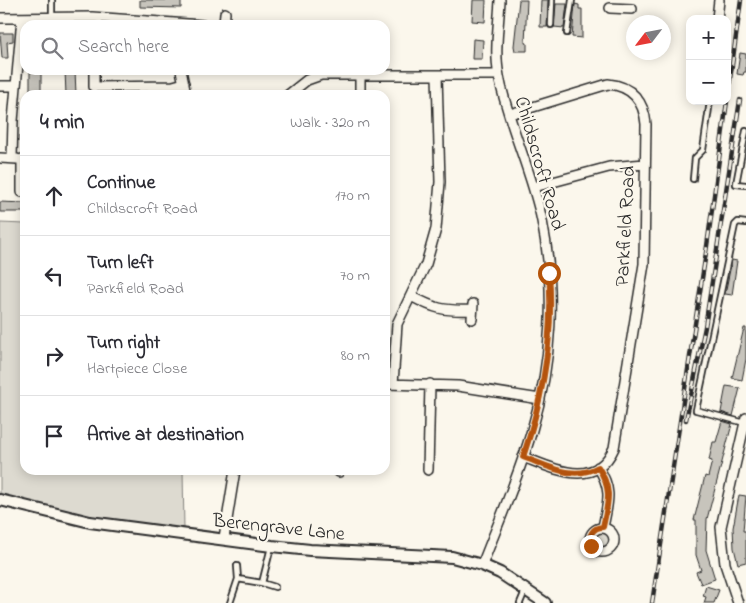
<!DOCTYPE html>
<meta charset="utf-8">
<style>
:root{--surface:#fff;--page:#f2f2f3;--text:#2b2b33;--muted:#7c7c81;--line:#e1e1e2}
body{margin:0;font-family:"Indie Flower",sans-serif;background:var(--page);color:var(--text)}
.controls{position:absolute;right:15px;top:15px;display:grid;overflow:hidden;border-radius:10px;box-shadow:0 2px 12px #0003}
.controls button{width:45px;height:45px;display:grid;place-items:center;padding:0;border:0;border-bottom:1px solid var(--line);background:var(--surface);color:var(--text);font:25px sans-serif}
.compass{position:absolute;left:626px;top:15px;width:45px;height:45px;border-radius:50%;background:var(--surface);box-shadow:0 2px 12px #0003;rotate:238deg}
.stop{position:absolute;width:15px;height:15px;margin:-11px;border:4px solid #b45309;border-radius:50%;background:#fff}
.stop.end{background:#b45309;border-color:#fff;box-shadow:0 1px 5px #0008}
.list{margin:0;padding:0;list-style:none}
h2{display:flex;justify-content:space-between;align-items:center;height:65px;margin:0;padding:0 20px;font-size:21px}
h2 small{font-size:16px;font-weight:400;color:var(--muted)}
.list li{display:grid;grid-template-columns:32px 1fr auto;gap:15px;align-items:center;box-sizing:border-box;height:80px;padding:0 20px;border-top:1px solid var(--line)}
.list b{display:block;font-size:19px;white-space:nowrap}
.list p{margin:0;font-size:16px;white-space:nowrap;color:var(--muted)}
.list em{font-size:16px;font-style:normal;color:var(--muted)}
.icon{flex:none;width:28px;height:28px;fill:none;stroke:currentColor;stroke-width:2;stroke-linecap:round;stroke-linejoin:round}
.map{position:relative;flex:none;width:746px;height:603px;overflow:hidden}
.search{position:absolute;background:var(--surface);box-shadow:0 2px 12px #0003;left:20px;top:20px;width:370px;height:55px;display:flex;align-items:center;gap:12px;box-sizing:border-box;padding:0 18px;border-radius:15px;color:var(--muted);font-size:19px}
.panel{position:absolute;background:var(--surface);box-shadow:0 2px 12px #0003;left:20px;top:90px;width:370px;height:385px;border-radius:15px}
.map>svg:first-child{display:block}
.green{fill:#dddad0;stroke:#84827e}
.building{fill:#c7c4bc;stroke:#2b2b2b}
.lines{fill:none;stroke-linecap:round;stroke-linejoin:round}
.service-casing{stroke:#2b2b2b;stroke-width:8}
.minor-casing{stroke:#2b2b2b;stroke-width:12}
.tertiary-casing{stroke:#2b2b2b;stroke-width:14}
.service{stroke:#fbf7ec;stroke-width:4.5}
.minor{stroke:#fbf7ec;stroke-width:9}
.tertiary{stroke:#fbf7ec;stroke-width:10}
.rail-casing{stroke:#2b2b2b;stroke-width:4.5}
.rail{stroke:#fbf7ec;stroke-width:2.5;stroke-dasharray:8;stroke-linecap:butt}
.route{stroke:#b45309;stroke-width:6}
.labels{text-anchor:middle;stroke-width:4.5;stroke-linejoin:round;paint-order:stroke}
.street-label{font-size:20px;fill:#2b2b2b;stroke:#fbf7ec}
</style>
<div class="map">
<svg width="746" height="603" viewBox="0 0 746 603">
<rect width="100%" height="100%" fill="#fbf7ec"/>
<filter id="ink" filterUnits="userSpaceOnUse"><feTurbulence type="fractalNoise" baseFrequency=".02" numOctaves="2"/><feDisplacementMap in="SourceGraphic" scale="10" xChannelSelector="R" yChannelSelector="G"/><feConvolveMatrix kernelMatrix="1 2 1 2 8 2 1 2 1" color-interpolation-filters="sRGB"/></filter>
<g filter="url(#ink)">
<path class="green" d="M0,223L25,224V470H183L184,530L71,515L0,495Z
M592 540a10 10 0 1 1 20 0a10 10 0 1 1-20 0Z"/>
<path class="building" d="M140,0H181V8L140,7Z
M473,0H486L485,22L472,21Z
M519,0H527L525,43H527V51H515L514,46Z
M541,0H548L547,27H540Z
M556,4H567L564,28L554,27Z
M575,4L579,5V9H582V38L572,37Z
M0,33H13V41L7,42L8,58H2Z
M473,39L483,40L482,59H472Z
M740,53L746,54V72H744L743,75L737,74Z
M30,70H41V95H30Z
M65,70H75L76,95H66Z
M0,202L25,203V212H0Z
M732,260L737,261L732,295L725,294Z
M744,328H746V359L742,380L732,378Z
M726,386L740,388L733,416L721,412Z
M722,421L732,424L707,519L706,550L715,579L701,584L696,572L701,570L696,555V520H694L705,476L708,477L712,461L709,460L713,442H716Z
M739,495L746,496L743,531H746V562L738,564L734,548L733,528Z
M706,586L719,590L714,603H704L706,597L703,596Z"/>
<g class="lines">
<defs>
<path id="service" d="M52,0V16
M551,25L552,0
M567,33L572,0
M746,131L736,184L746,185
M693,179L695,158L703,150L710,101
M745,423L696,410L735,225L738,222L746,223
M237,566L238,579
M262,583L275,587
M230,603L238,579L262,583L271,547
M520,603L525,591"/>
<path id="minor" d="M610,8L632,9
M0,18L92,17L202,25
M717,19L719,0
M224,25L225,13
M94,70V87L173,86L184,83
M181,70L186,95
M0,86H15
M288,95L307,80L321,75H498
M360,95V75
M510,114L608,84C632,86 644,102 646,124L644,264L614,448C595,490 555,469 523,457
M0,158L17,159
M12,158L13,121L22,18
M22,159V192
M534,187L609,167L645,164
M411,296C435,309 444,311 471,310
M472,319L473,304
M385,384L458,386L540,399
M393,384L397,324L426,264L436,229L440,182L437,75
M598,467C613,490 608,502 603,527
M428,470L430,384
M339,472V470
M590 540a12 12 0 1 1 24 0a12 12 0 1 1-24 0Z
M224,538L235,470
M482,565C499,521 519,476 532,430C552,363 556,290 542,221C532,171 508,125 499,76C494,52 499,24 500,0
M738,603L725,564L721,527L746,418"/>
<path id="tertiary" d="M0,500L90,522L272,546L310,550L452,557L482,565L500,573L545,603"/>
</defs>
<use href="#service" class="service-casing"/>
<use href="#minor" class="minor-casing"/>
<use href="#tertiary" class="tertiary-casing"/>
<use href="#service" class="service"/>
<use href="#minor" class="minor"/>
<use href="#tertiary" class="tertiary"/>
<defs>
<path id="rail" d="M686,420L705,327L740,100
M652,603L707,246L741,0"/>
</defs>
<use href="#rail" class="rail-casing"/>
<use href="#rail" class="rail"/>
</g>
</g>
<g class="lines" filter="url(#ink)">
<path class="route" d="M549,273C554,336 543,398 523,457C548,466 573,481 598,467C613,490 608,502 603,527C593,527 587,536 591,546"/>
</g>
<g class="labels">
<g class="street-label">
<text transform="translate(541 163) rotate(74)" y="7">Childscroft Road</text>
<text transform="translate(624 226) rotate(-87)" y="7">Parkfield Road</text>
<text transform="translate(279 526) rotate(6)" y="7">Berengrave Lane</text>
</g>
</g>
</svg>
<div class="controls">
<button>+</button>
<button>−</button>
</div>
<svg class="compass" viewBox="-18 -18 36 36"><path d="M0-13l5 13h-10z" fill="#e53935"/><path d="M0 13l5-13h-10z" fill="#7c7c81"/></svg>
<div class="stop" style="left:549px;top:273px"></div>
<div class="stop end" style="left:591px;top:546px"></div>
<div class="search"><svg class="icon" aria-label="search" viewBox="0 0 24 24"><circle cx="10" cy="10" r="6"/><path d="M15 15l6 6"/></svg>Search here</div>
<section class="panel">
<h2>4 min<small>Walk · 320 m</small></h2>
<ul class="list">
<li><svg class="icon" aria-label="ahead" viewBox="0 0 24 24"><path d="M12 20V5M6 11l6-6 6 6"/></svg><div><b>Continue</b><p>Childscroft Road</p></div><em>170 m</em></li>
<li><svg class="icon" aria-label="left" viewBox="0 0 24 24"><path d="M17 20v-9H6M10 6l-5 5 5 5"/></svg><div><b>Turn left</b><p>Parkfield Road</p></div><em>70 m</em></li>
<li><svg class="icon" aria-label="right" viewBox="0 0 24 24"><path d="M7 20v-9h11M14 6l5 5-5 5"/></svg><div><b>Turn right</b><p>Hartpiece Close</p></div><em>80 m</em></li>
<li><svg class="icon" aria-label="arrive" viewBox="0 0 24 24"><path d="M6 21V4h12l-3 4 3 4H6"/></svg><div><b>Arrive at destination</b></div></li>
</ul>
</section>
</div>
